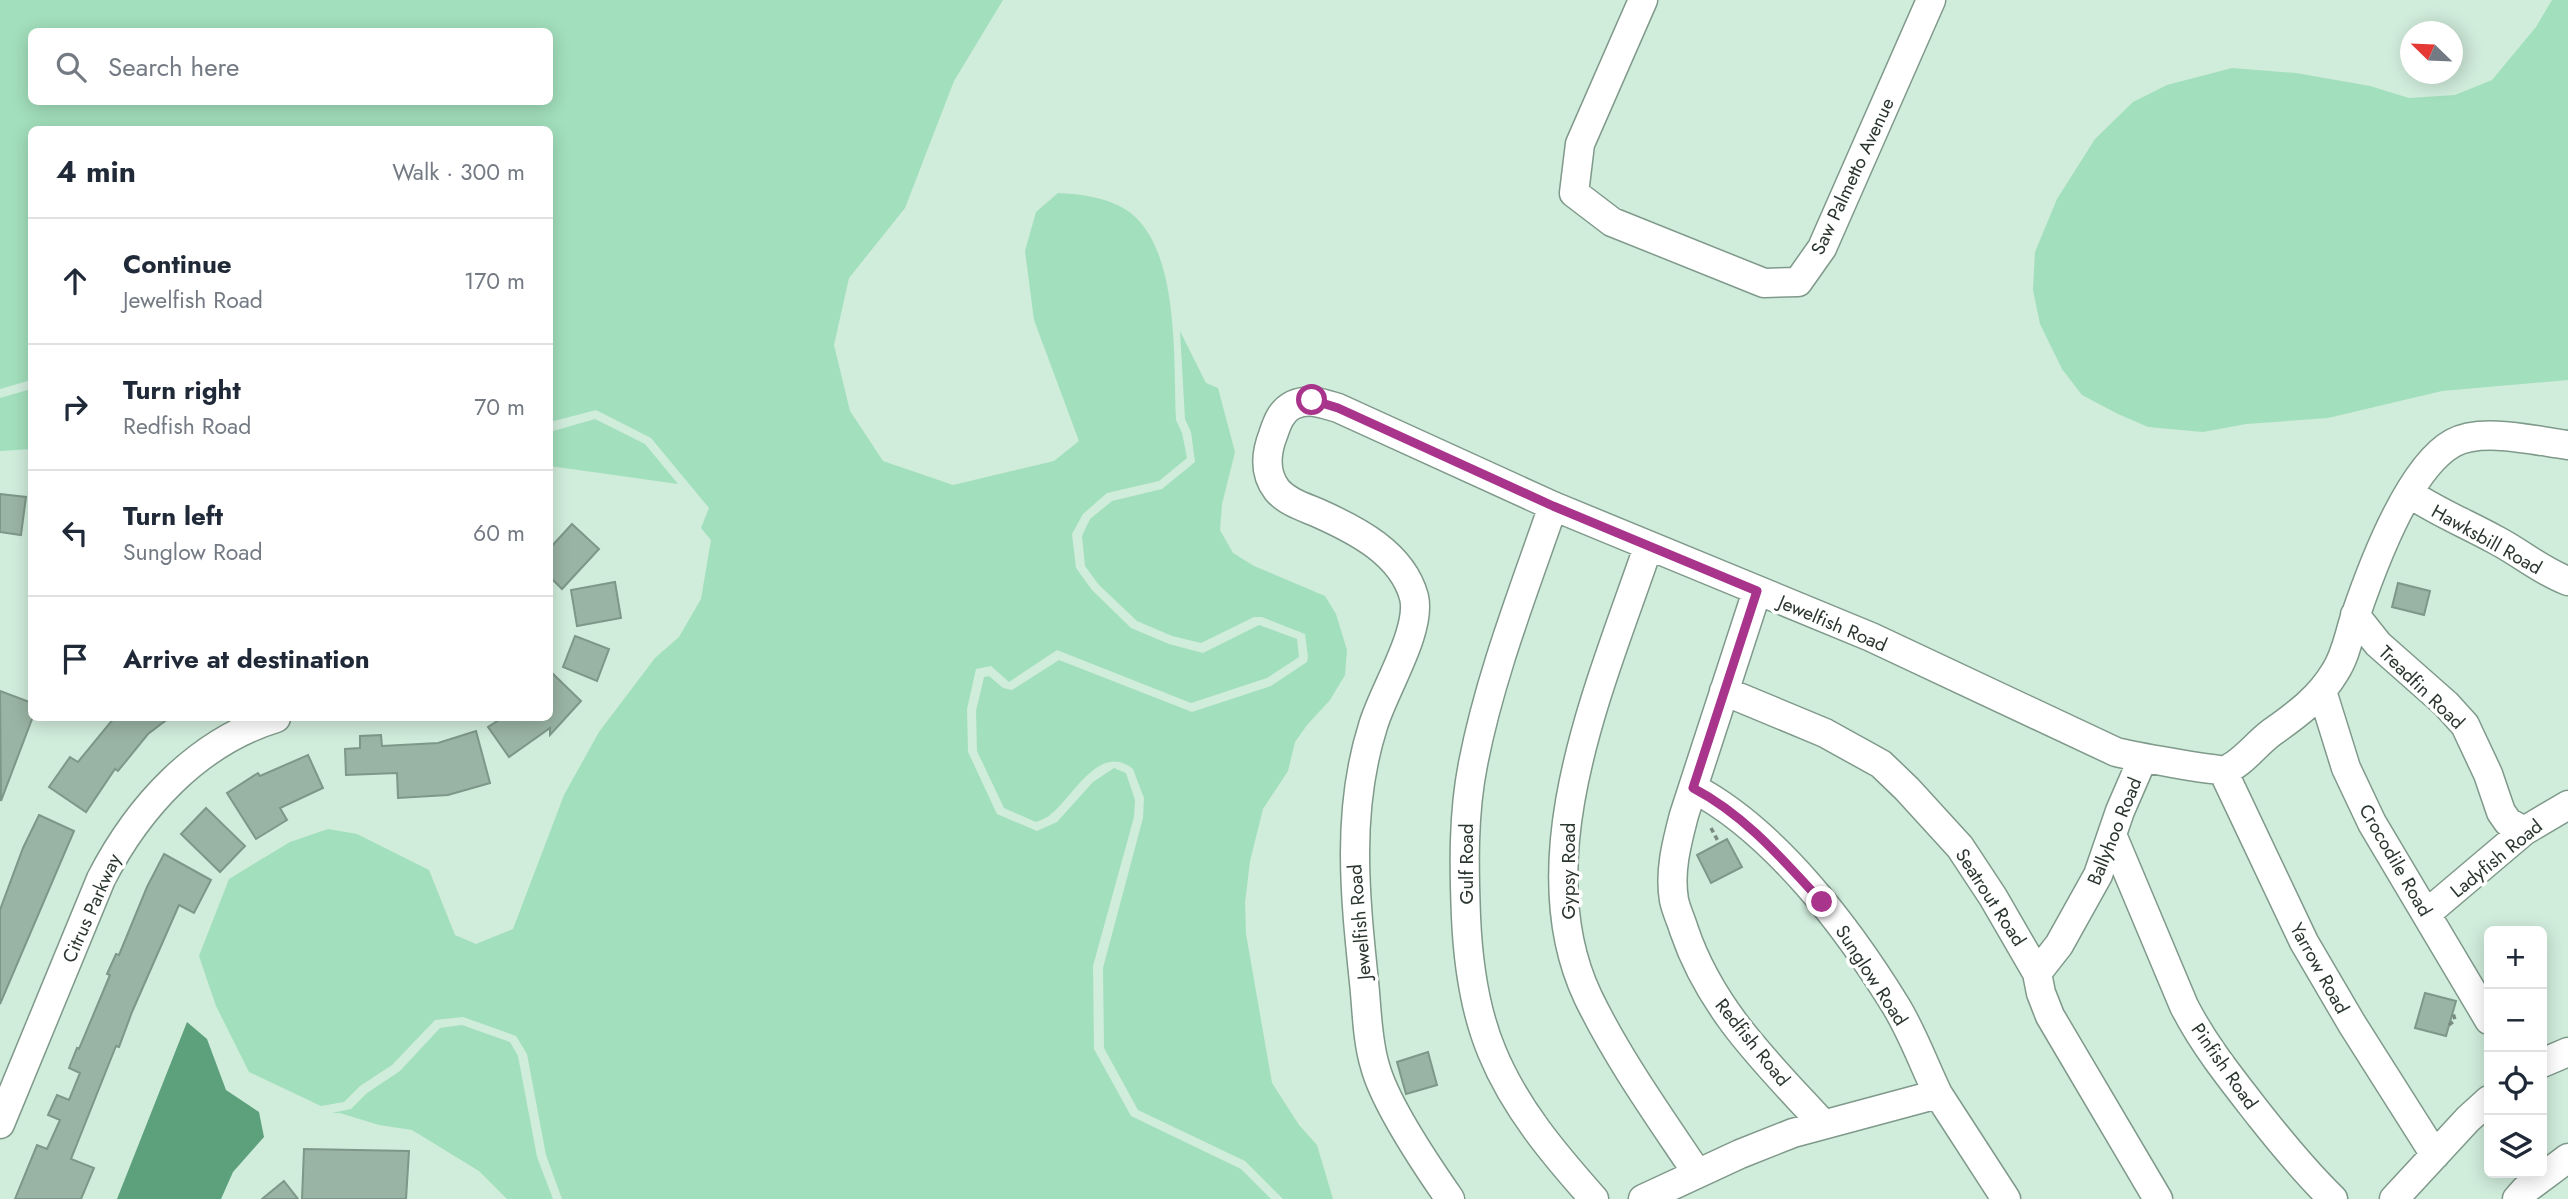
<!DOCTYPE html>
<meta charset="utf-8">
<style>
:root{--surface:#fff;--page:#f6f6f7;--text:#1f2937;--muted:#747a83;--line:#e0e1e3}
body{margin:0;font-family:Jost,sans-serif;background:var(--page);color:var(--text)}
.controls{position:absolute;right:21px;bottom:21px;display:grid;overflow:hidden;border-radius:10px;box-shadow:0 4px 18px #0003}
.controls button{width:63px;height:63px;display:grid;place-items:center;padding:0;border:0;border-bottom:2px solid var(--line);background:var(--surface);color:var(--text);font:35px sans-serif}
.compass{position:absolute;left:2400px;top:21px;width:63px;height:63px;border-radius:50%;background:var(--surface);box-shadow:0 4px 18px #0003;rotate:293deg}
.stop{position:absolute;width:21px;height:21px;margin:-16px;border:5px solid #a8348c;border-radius:50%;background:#fff}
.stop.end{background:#a8348c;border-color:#fff;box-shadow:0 2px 7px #0008}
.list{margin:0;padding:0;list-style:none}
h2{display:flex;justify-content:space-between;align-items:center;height:91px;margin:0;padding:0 28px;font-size:30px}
h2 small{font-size:23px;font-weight:400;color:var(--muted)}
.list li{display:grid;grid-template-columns:46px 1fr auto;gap:21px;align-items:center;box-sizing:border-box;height:126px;padding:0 28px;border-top:2px solid var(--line)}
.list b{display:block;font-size:26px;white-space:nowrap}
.list p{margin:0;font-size:23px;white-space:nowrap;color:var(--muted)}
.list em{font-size:23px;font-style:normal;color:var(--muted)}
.icon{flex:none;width:38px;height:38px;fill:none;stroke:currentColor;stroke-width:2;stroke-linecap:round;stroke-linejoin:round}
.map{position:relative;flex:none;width:2568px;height:1199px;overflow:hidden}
.search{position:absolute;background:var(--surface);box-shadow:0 4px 18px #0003;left:28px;top:28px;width:525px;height:77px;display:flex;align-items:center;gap:18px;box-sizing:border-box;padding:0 24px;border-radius:10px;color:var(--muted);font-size:26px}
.panel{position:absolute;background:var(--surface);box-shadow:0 4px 18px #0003;left:28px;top:126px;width:525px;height:595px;border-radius:10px}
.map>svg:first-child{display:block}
.green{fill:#a2dfbc;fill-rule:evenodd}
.water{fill:#5da07c}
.building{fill:#99b4a4;stroke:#7d9788;stroke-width:2}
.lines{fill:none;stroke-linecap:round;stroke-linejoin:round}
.minor-casing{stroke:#7f998a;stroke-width:31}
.path{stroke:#798c80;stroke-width:3.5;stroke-dasharray:5 3.5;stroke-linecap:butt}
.minor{stroke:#fff;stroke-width:28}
.route{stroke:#a8348c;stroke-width:9}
.labels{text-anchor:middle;stroke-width:7;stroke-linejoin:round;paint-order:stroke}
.street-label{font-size:19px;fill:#2b362f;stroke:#fff}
</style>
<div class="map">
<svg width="2568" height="1199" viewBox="0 0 2568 1199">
<rect width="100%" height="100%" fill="#d0ecdb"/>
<path class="green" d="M0,0H1003L954,81L905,208L849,278L834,345L850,411L883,461L953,485L1054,461L1079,441L1034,320L1025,251L1036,212L1058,193C1080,194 1105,197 1125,209C1181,244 1173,361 1176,420L1182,433L1187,458L1159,481L1107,493L1083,514L1072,534L1076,568L1092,590L1131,628L1169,644L1203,653L1259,625L1297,639L1299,657L1267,678L1191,703L1057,650L1009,682L991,666L976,669L967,709L968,752L997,814L1037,831L1057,822L1093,782L1114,768L1126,773L1135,800L1134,817L1093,966L1094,1049L1131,1116L1241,1169L1271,1199H562L546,1155L527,1054L516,1036L463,1017L435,1020L392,1065L360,1086L344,1102L321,1106L249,1072L216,1006L199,956L229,879L290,842L328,829L357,834L429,870L455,935L476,944L513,929L564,795L599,732L655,658L679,637L701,599L711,540L701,528L709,508L651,438L596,410L550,422V130H32L31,380L0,389ZM32,32H550V102H32Z
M2552,0H2568V380L2442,391L2328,418L2246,424L2203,432L2148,427L2118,414L2082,395L2062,369L2040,324L2033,290L2035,252L2057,199L2095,139L2133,102L2167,85L2232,68L2296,73L2370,86L2409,98L2455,95L2492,80L2536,27Z
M1180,331L1206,383L1218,388L1235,452L1222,504L1220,530L1233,553L1254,566L1325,596L1336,614L1347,650L1345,675L1330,700L1307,725L1295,742L1288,771L1263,809L1250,861L1245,903L1246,934L1272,1083L1299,1125L1317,1145L1333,1199H1283L1245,1161L1138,1110L1104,1048L1103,968L1143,818L1144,798L1133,769C1099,742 1074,796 1051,814C1047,818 1041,820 1036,822L1004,808L977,751L976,711L984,677L989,676L1003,688L1012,690L1059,660L1192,712L1271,686L1307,662L1308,657L1305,634L1262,617H1254L1201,643L1172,636L1137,621L1099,585L1085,566L1082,536L1090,519L1112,501L1162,489L1195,462L1191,432L1185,419Z
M31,389V449L0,451V398Z
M595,419L645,444L678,484L550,466V432Z
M462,1025L510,1042L518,1056L537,1157L553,1199H507L479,1171L412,1130L379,1125L340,1113H332L351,1109L367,1093L400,1071L440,1028Z"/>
<path class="water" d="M187,1022L207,1039L226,1090L259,1112L264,1137L233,1172L221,1199H117Z"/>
<path class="building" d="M0,494L26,497L21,535L0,532Z
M572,524L599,549L562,589L550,577V548Z
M615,582L621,618L577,626L571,590Z
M2398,583L2430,591L2424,615L2392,607Z
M575,636L609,649L597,681L563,667Z
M550,671L581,701L550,735V728L509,757L488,727L502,718H550Z
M0,691L32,703V719L1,801Z
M114,718H169L148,734L118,771L115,769L86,812L49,787L70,757L78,762Z
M476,731L490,783L448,795L398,798L397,773L346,775L345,749L360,748V736L381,735L382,746L438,743Z
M308,755L323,788L280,808L287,820L256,839L227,793L258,773L260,776Z
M206,808L245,846L220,872L181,834Z
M39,815L74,831L0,1004V910L23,848Z
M1727,839L1742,867L1711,883L1697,855Z
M164,854L211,880L194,913L179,905L132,1012L119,1047L116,1046L71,1159L94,1168L81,1199H15L37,1145L47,1149L60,1120L48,1115L57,1095L69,1100L80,1073L69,1068L77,1048L79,1049L110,975L107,974L116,954L119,955L147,887Z
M2425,993L2456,1001L2446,1036L2415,1028Z
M1428,1052L1437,1085L1406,1094L1397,1062Z
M304,1149L409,1151L406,1199H302Z
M284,1181L298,1199H262Z"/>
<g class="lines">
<defs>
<path id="minor" d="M1643,0L1580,144L1574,193L1612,222L1764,283L1798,282L1822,248L1931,0
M2409,493C2437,512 2467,524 2496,540C2521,553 2541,571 2568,581
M1553,506C1524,590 1490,676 1473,764C1463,814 1464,867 1466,917C1468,963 1474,1009 1492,1052C1515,1108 1554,1154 1594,1199
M1648,547C1603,680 1522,858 1588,997C1618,1059 1659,1116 1697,1173
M1757,591L1684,815C1677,842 1669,871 1674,900C1676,910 1681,920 1684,930C1711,1010 1767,1063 1823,1124
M2355,615L2378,644L2446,704L2465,725L2488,774L2501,812L2508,822L2524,831
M1724,691L1825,733L1881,764L1907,789L1960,847L1993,897L2037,973L2041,993L2050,1016L2158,1199
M2322,691L2346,768L2372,823L2489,1020
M2223,771L2304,942L2352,1024L2435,1155
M1693,788C1775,831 1848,928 1896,1006C1913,1034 1924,1065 1938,1094
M2113,837L2184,1006C2205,1047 2233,1081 2261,1117C2284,1146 2307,1174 2333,1199
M2426,914L2524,831L2568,805
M2037,973L2059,945L2098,875L2120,811L2143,758
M2542,1063L2568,1052
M0,1124L101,879C138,807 197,742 276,718
M1450,1199C1427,1166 1385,1104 1375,1066C1367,1040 1367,1010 1364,982C1355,896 1346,811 1373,726C1383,691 1422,631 1414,597C1402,553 1356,530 1318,513C1304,507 1287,502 1277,490C1264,473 1266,453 1273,435C1277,423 1281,411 1293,405C1310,398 1321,403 1338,408L1553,506L1871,637L2116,752C2128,755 2218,772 2225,770C2242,764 2256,744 2271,733C2296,715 2319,699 2335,672C2346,655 2349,635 2355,617C2371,570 2408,468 2453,443C2482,427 2536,441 2568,445
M1643,1199L1740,1154L1793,1133L1938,1094L2006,1199
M2394,1199L2468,1119L2489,1100
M2517,1199L2525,1190L2568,1158"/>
</defs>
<use href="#minor" class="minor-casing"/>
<path class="path" d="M1711,828L1719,843
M2449,1025L2455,1020L2453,1013"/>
<use href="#minor" class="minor"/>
</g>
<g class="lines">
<path class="route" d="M1312,400L1338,408L1553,506L1757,591L1693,788C1745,815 1783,860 1822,902"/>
</g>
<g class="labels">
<g class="street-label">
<text transform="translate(1852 176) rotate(-65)" y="7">Saw Palmetto Avenue</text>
<text transform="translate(2487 539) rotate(29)" y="7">Hawksbill Road</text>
<text transform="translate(1833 623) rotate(23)" y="7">Jewelfish Road</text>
<text transform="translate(2422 687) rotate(44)" y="7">Treadfin Road</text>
<text transform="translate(2114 831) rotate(-68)" y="7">Ballyhoo Road</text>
<text transform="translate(2496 858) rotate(-39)" y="7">Ladyfish Road</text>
<text transform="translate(2396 860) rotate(60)" y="7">Crocodile Road</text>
<text transform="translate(1466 864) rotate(-90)" y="7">Gulf Road</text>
<text transform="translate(1568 871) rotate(-90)" y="7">Gypsy Road</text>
<text transform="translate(1991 897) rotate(57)" y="7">Seatrout Road</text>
<text transform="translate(91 908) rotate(-66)" y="7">Citrus Parkway</text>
<text transform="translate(1359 922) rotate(-95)" y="7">Jewelfish Road</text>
<text transform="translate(2320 968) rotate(61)" y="7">Yarrow Road</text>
<text transform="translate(1872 975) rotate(57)" y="7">Sunglow Road</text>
<text transform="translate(1753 1042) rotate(51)" y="7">Redfish Road</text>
<text transform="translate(2225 1066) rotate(55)" y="7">Pinfish Road</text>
</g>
</g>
</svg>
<div class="controls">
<button>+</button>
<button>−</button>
<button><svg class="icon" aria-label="locate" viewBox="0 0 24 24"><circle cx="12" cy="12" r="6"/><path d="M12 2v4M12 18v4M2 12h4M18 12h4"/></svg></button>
<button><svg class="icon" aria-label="layers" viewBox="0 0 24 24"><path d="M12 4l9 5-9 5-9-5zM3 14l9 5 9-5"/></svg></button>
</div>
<svg class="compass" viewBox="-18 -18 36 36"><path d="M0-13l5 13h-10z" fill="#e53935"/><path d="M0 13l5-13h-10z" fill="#747a83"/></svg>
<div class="stop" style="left:1312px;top:400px"></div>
<div class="stop end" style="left:1822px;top:902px"></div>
<div class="search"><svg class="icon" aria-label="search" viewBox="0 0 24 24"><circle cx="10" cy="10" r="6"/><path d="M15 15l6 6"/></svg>Search here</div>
<section class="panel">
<h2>4 min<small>Walk · 300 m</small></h2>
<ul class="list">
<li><svg class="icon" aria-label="ahead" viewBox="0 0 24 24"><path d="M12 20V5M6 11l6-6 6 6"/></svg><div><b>Continue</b><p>Jewelfish Road</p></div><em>170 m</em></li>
<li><svg class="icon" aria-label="right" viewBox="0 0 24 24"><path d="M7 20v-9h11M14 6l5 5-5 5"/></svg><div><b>Turn right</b><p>Redfish Road</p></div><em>70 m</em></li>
<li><svg class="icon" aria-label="left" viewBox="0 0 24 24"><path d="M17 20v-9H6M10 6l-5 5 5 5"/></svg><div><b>Turn left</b><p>Sunglow Road</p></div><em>60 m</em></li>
<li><svg class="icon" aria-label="arrive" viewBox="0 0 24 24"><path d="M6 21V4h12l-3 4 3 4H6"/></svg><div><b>Arrive at destination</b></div></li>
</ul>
</section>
</div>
